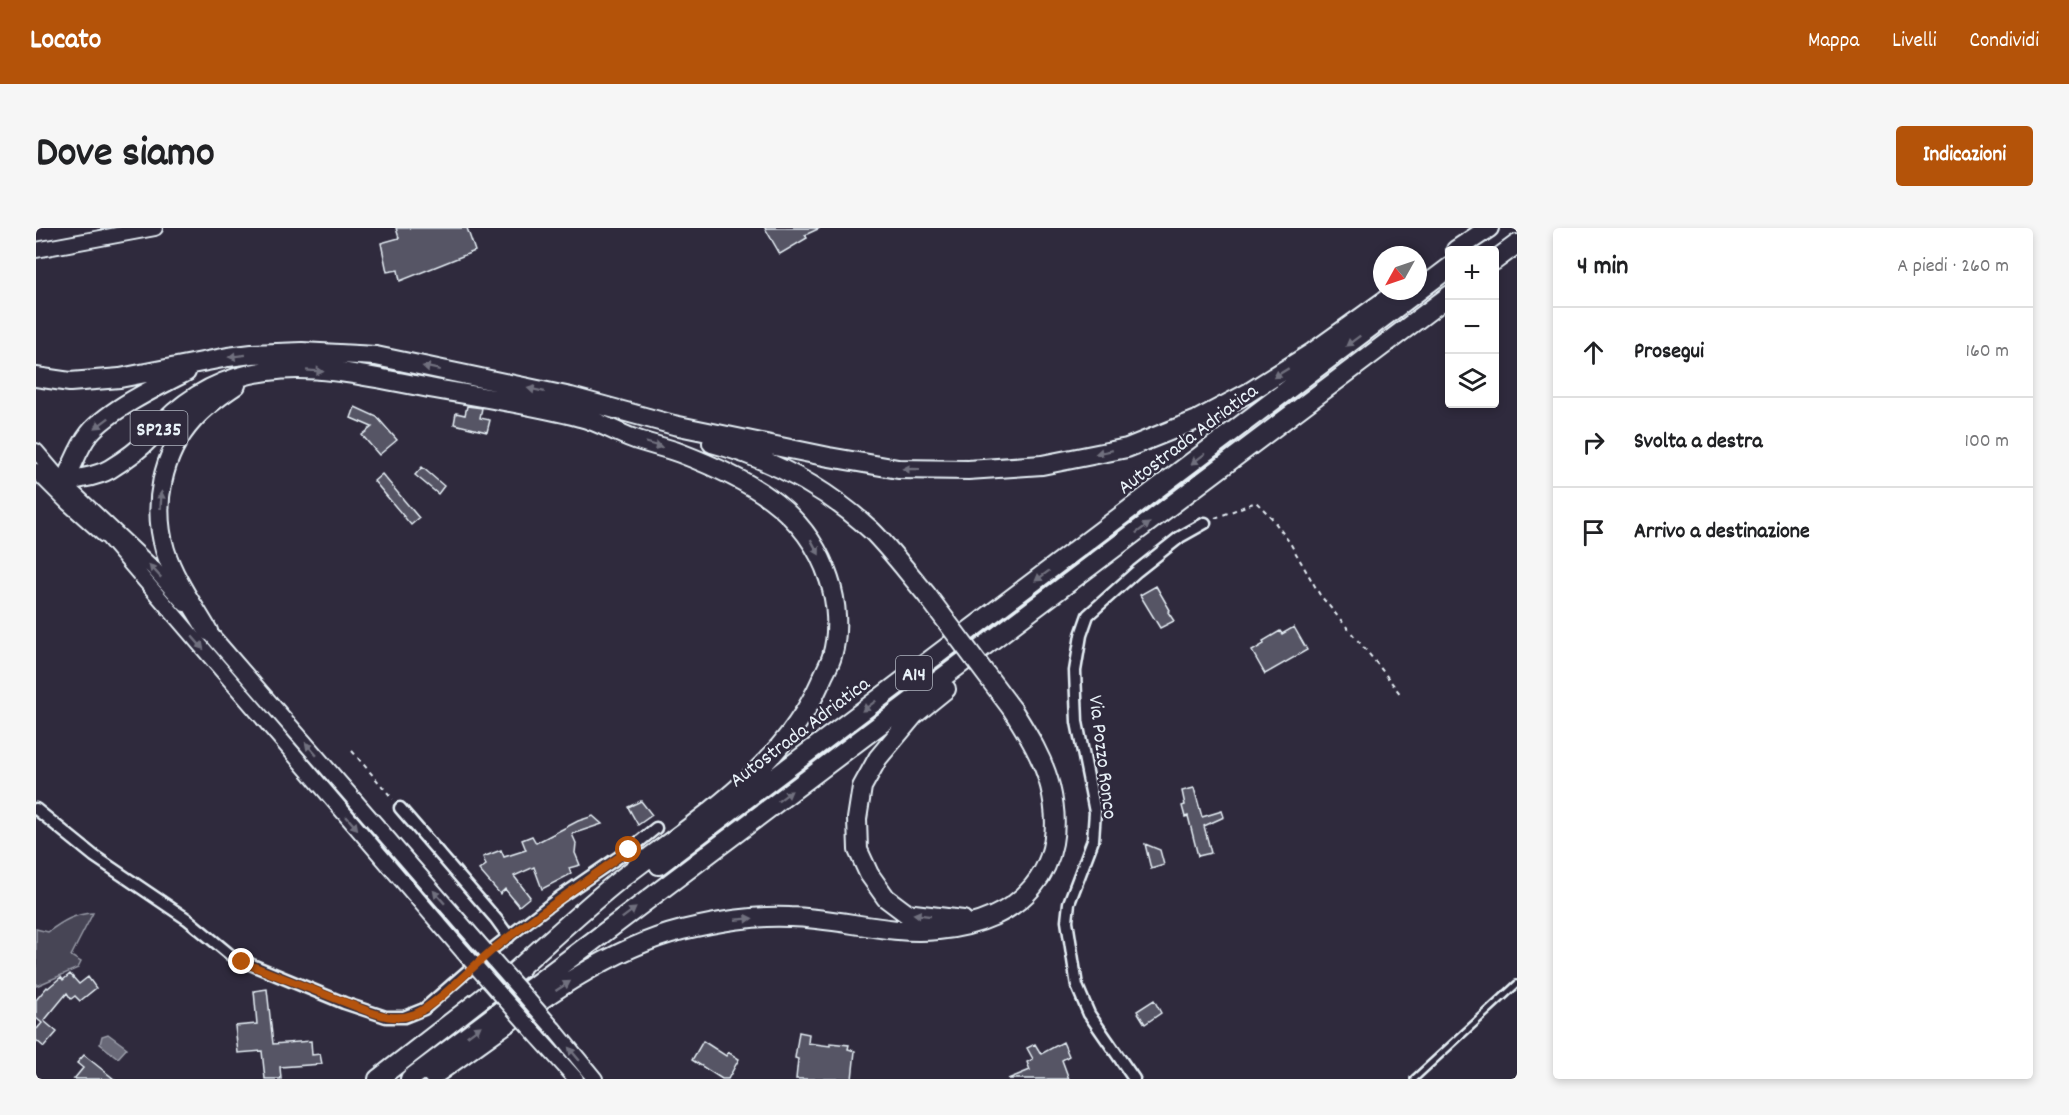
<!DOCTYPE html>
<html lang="it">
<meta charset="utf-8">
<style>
:root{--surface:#fff;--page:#f6f6f6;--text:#202124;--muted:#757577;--line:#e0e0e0;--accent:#b45309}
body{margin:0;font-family:Dekko,sans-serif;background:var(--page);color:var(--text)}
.controls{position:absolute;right:18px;top:18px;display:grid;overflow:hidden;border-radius:6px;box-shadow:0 3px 9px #0003}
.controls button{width:54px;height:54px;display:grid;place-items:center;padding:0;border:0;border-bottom:2px solid var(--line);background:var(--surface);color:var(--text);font:30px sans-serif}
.compass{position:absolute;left:1337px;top:18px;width:54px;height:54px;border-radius:50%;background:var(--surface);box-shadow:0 3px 9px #0003;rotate:230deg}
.stop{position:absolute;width:18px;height:18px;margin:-14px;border:4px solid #b45309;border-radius:50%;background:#fff}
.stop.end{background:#b45309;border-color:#fff;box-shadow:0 2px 6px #0008}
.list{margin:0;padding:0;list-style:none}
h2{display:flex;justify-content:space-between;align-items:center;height:78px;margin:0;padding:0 24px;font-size:26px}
h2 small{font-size:20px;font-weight:400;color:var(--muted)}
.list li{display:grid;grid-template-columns:39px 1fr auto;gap:18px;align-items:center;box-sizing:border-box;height:90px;padding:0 24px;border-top:2px solid var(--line)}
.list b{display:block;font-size:22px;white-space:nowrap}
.list em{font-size:20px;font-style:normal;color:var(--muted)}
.icon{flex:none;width:33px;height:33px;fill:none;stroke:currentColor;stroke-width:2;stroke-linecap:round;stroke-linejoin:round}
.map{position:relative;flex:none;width:1481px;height:851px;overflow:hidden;border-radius:6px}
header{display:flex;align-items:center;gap:36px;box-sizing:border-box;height:84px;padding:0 30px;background:var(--accent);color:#fff}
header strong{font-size:28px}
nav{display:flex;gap:33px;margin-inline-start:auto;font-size:21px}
.intro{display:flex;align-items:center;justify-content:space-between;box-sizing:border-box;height:144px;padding:0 36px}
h1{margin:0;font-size:42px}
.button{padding:15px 27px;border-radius:6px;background:var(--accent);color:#fff;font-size:21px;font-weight:700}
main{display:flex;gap:36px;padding:0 36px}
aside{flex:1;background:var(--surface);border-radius:6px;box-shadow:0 3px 9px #0003}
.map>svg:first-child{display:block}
.green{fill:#464455;stroke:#979aa6;stroke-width:1.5}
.water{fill:#696978;stroke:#9c9fab;stroke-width:1.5}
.building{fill:#575565;stroke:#e8f1f8;stroke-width:1.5}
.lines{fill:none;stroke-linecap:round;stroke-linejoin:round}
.lane-casing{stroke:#e8f1f8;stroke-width:10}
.street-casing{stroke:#e8f1f8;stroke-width:15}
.secondary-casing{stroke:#e8f1f8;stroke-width:18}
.highway-casing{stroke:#e8f1f8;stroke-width:22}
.path{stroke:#e8f1f8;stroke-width:2;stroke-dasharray:4.5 4.5;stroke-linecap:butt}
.lane{stroke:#2f2a3d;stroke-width:5}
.street{stroke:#2f2a3d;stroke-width:10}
.secondary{stroke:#2f2a3d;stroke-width:14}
.highway{stroke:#2f2a3d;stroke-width:18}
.secondary-bridge-casing{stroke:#e8f1f8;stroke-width:18;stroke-linecap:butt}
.highway-bridge-casing{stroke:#e8f1f8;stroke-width:22;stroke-linecap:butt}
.secondary-bridge{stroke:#2f2a3d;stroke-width:14}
.highway-bridge{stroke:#2f2a3d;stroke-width:18}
.oneway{fill:#70707e}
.route{stroke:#b45309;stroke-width:8}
.labels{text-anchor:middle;stroke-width:5;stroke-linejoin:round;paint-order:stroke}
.shield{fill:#2f2a3d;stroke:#b0b5c0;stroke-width:1.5}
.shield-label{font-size:20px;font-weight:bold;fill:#e8f1f8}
.street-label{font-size:21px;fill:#e8f1f8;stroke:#2f2a3d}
</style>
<header>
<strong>Locato</strong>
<nav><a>Mappa</a><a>Livelli</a><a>Condividi</a></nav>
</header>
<div class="intro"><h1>Dove siamo</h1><a class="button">Indicazioni</a></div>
<main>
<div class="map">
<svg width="1481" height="851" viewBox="0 0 1481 851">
<rect width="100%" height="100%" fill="#2f2a3d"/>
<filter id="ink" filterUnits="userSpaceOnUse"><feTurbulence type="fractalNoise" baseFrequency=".0167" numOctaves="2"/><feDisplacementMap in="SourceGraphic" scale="12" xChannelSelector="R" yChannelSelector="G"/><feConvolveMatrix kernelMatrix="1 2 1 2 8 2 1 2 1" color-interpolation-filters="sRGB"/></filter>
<g filter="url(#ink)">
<path class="green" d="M57,685L35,728L45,734L42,740L0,758V701L12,704C27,693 38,686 57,685Z"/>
<path class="water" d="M72,806L91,820L82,830L64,816L66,808Z"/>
<path class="building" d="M360,0H431L439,23L364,53L362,42L351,44L345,15L363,10Z
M729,0H784L769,7L771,10L744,26Z
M431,178L446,180L444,190L454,192L451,204L418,196L420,185L429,187Z
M319,179L341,189L361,212L343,227L326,207L336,199L315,190Z
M386,239L408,258L402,266L379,247Z
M346,246L383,290L375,297L338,253Z
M1120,358L1134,382L1132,384L1138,393L1124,400L1104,367Z
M1258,399L1271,422L1229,446L1216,423L1228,416L1227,413L1244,403L1246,406Z
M1158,560L1166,589L1186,583L1188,589L1168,598L1175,625L1162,628L1152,588L1149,589L1146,578L1149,577L1146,563Z
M605,573L616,587L602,597L592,579Z
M557,588L566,596L536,606L540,615L539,625L544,637L533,640L535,646L506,661L498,639L478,648L494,669L483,678L469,661L464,666L443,642L450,637L447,629L465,622L468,629L490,622L486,612L496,608L500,615L542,593Z
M1109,616L1124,622L1128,637L1115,641Z
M34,746L43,756L52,749L60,760L44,773L39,768L35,771L31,765L8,793L21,804L8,819L0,812V802L6,795L0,790V772L11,759L12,760L25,749L27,752Z
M231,761L237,816L275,813L276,827L284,826L286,836L244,839L245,851H229L226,823L202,825L199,798L221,796L218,763Z
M1118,772L1125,785L1109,796L1101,783Z
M763,804L773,806L772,815L794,818V815L813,817L812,821L819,823L816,851H760L762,831L759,830Z
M667,813L690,828L692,824L703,831L692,851H686L656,832Z
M1027,814L1033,828L1026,832L1033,851H972L994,842L991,834L997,831L991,820L999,816L1005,826Z
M48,827L78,851H38L47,840L41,835Z"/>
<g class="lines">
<defs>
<path id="lane" d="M1378,851L1481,756"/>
<path id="street" d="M364,580L460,691L473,709
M0,581L58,628L151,691L197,729L308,775L350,789H368L388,781L459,719L524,669L593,622L620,600
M1098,851L1053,786L1041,758L1031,693L1033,675L1057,612L1059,584L1041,494L1039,443L1045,407L1052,387L1101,343L1144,309L1169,295"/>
<path id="secondary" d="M0,22L119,0
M0,223L29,257L118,341L149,376
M0,243L32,275L68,307
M63,299L427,724
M167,397L441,713
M518,801L559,851
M502,809L540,851"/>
<path id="highway" d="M1420,22L1453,0
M1458,33L1481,16
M0,149L34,154L84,150L192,129L216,126L266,124L340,128L535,169L638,197L793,229L862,241L932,242L1006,237L1091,220L1161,192L1212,165L1277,124L1362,63
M676,215C735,231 791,261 836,303C855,322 872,345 890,366
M27,255C43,249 59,250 74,241C87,233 102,223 113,211C118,206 122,200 127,195C156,166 191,148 232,143C285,135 347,152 399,161C447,169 497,177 544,189C562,193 579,204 596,210C612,216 628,219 644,225C709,250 770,280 793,351C801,374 803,404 796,428C794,436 788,445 785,453C744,546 652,597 576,658C542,686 509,717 476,746
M27,255C37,239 41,221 53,206C71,183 124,157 150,144
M172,403C157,377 138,351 129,322C116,277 126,226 157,192C169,178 185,167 200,157
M910,461L878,487L842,530L826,559L821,591L822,622L833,646L850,670L870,685L927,692
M623,637L1414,39
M397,848C471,797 558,724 646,702C681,694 718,687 754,689C805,690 851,707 902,702C985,694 1035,642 1014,558C1007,530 991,505 976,481
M342,851L485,740
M374,851L1414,67"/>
</defs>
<use href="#lane" class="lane-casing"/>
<use href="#street" class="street-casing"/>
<use href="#secondary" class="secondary-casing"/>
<use href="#highway" class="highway-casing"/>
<path class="path" d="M1179,290L1220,274L1235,289L1254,315L1284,367L1343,438L1365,467
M316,523L357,571"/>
<use href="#lane" class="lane"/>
<use href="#street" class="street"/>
<use href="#secondary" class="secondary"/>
<use href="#highway" class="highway"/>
<defs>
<path id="secondary-bridge" d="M441,713L518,801
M427,724L502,809"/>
<path id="highway-bridge" d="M890,366L976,481"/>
</defs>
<use href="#secondary-bridge" class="secondary-bridge-casing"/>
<use href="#highway-bridge" class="highway-bridge-casing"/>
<use href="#secondary-bridge" class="secondary-bridge"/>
<use href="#highway-bridge" class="highway-bridge"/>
</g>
<defs><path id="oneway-solid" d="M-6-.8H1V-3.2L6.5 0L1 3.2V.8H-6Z" transform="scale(1.5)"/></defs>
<g class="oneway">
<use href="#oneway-solid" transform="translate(1317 113) rotate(143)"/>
<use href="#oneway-solid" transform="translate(201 128) rotate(173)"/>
<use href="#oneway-solid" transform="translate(395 140) rotate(-168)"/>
<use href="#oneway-solid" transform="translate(279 143) rotate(4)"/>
<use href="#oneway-solid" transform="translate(1245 145) rotate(148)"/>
<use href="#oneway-solid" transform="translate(500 162) rotate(-168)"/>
<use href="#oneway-solid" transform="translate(66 195) rotate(143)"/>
<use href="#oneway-solid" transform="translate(618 217) rotate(17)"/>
<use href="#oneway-solid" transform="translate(1068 224) rotate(168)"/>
<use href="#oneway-solid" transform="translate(1162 231) rotate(143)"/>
<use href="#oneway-solid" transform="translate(875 241) rotate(-179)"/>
<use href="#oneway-solid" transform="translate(125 272) rotate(-87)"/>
<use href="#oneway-solid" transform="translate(1107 300) rotate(-37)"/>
<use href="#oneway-solid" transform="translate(779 319) rotate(61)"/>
<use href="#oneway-solid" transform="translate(119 343) rotate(-133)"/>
<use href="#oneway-solid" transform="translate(1006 348) rotate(143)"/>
<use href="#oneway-solid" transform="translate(162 415) rotate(49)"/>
<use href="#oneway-solid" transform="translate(833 478) rotate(143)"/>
<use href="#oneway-solid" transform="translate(275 521) rotate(-131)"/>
<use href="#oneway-solid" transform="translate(749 568) rotate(-37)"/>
<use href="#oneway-solid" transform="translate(316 595) rotate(49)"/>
<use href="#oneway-solid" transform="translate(403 669) rotate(-131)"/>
<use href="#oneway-solid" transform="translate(593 685) rotate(-37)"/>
<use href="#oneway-solid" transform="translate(886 687) rotate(-173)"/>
<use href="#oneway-solid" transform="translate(708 691) rotate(-5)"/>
<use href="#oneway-solid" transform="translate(527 758) rotate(-33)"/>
<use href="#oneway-solid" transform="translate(438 803) rotate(-37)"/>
<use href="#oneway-solid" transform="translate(538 826) rotate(-130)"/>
</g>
</g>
<g class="lines" filter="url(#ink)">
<path class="route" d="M206,734L334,784C350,789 363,792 379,786C404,775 437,737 460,719C503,685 548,654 593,622"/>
</g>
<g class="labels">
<g class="shield">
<rect x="94.5" y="183" width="57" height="34" rx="4.5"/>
<rect x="860" y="428" width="36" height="34" rx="4.5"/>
</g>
<g class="shield-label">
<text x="123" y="207">SP235</text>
<text x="878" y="452">A14</text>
</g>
<g class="street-label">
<text transform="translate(1151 210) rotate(-37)" y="7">Autostrada Adriatica</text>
<text transform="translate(763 503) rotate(-37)" y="7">Autostrada Adriatica</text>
<text transform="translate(1068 529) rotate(83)" y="7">Via Pozzo Ronco</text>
</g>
</g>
</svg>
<div class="controls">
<button>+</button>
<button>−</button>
<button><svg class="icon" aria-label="layers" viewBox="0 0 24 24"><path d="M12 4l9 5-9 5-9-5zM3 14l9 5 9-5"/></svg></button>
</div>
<svg class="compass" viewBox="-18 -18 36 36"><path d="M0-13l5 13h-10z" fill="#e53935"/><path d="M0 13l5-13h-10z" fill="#757577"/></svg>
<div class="stop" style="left:593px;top:622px"></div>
<div class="stop end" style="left:206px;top:734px"></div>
</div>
<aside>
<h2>4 min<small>A piedi · 260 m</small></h2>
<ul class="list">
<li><svg class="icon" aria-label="ahead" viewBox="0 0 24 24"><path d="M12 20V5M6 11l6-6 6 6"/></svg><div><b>Prosegui</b></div><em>160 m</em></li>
<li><svg class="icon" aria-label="right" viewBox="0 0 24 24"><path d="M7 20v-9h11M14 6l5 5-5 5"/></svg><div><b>Svolta a destra</b></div><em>100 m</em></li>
<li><svg class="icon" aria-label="arrive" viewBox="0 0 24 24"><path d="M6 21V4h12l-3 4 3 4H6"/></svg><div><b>Arrivo a destinazione</b></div></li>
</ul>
</aside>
</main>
